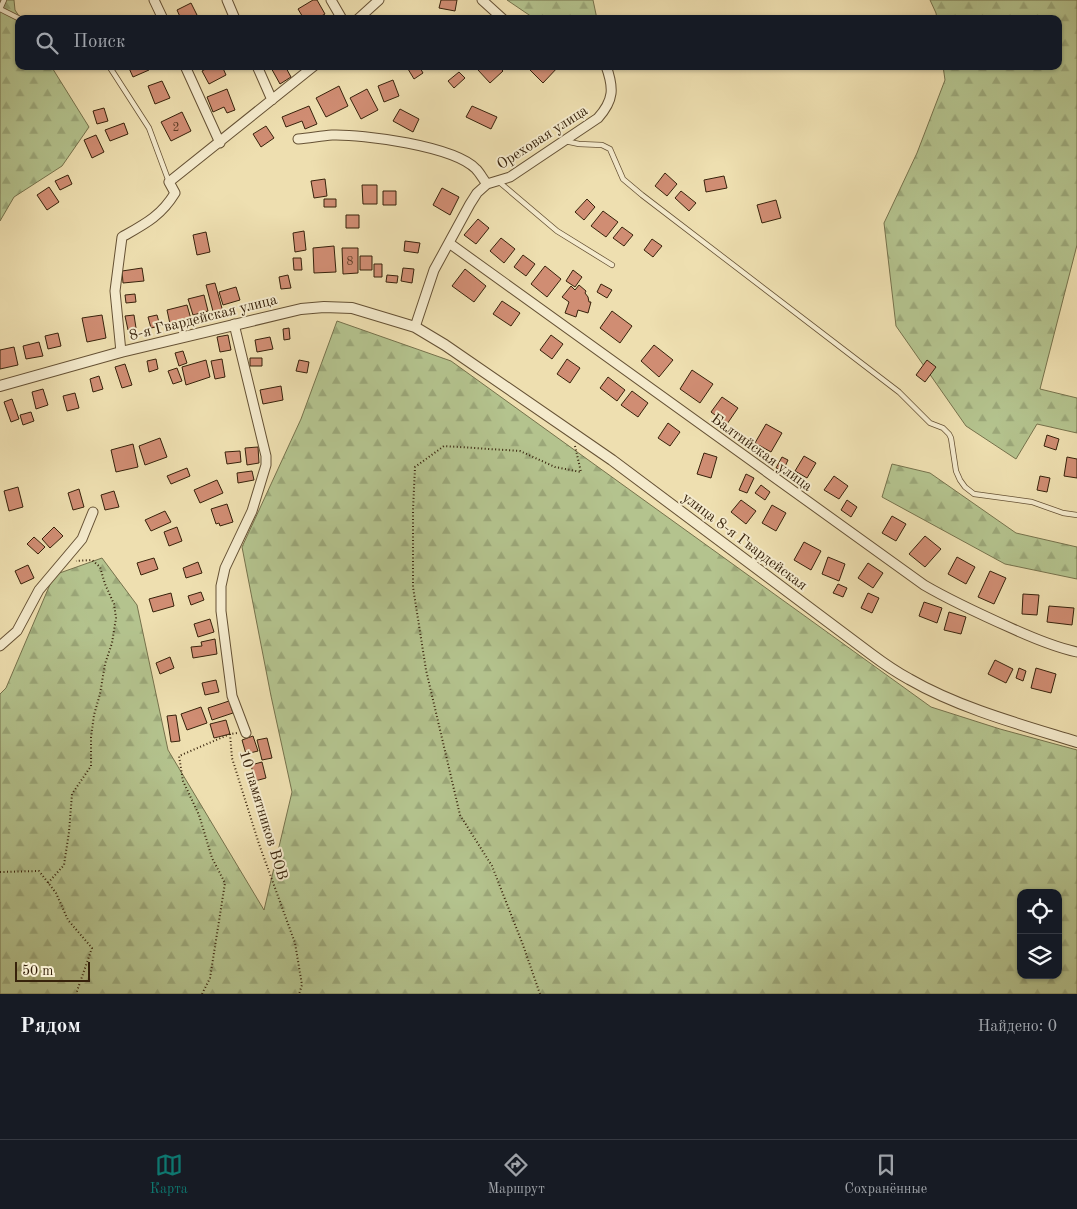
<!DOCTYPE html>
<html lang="ru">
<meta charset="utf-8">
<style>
:root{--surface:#171b24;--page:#20242c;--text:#f1f3f6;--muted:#9ea1a6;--line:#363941;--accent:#0f766e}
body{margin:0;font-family:"Old Standard TT",serif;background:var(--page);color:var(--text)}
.controls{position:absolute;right:15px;bottom:15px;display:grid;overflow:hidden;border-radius:10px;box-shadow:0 1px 4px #0004}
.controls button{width:45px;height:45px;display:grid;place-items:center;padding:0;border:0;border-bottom:1px solid var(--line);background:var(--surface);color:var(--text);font:25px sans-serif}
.scale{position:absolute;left:15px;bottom:12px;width:75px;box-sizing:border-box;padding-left:5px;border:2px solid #37220b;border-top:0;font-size:14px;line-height:18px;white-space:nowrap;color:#37220b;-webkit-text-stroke:4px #f4eacc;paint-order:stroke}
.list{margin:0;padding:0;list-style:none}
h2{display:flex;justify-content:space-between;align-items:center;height:65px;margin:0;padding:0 20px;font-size:21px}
h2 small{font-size:16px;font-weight:400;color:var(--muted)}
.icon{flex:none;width:28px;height:28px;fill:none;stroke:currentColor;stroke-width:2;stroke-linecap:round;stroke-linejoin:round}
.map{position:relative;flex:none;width:1077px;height:994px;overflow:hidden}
.search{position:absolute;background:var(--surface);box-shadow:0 1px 4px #0004;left:15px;right:15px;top:15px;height:55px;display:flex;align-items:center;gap:12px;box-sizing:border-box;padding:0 18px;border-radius:10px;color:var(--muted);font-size:19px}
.sheet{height:145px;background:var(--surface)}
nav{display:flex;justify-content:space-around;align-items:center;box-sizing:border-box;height:70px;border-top:1px solid var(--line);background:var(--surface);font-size:14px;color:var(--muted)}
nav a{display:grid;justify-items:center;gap:2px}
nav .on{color:var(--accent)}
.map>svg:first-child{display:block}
.forest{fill:url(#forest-firs);stroke:#76724c;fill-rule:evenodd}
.building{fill:#d08d73;stroke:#37220b}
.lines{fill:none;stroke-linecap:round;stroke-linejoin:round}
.service-casing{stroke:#655134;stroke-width:6}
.minor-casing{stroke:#655134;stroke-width:11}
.tertiary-casing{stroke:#655134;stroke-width:12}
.path{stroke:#37220b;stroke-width:2;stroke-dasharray:1 2.5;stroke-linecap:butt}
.service{stroke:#f4eacc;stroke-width:4.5}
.minor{stroke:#f4eacc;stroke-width:9}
.tertiary{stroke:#f4eacc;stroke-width:10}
.labels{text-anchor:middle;stroke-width:4;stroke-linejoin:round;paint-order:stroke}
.number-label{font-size:12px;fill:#5d3d25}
.street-label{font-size:15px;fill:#37220b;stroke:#f4eacc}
</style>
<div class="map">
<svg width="1077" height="994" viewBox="0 0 1077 994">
<defs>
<pattern id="forest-firs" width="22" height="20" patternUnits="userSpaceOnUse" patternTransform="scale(1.25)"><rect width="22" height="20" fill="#b4c38e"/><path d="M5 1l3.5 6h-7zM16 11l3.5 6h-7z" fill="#9ba779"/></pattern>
</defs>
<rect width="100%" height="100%" fill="#eedfb0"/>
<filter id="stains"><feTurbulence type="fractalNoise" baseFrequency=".004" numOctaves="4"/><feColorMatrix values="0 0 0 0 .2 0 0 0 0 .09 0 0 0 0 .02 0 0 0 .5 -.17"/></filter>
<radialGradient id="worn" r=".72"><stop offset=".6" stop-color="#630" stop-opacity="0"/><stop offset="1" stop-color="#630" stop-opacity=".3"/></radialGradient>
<path class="forest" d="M0,0H14L15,10L21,19H19V66H51L89,127L62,166L14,197L0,221Z
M507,0H593L597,19H535Z
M930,0H1077V245L1040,389L1077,398V433L1037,424L1016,459L966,426L896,326L884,223L917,153L945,80L943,66H1058V19H937L936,13Z
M337,321L451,361L931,707L1000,729L1077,750V994H0V694L6,688L54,575L102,558L137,605L168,750L264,910L292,792L271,696L242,547L301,419ZM1021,893H1058V975H1021Z
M892,464L930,473L1016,533L1077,547V579L1005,564L882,497Z"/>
<path class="building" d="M313,0H317L325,14L316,19H304L298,9Z
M441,0H457L455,11L439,8Z
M191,3L197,15L190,19H181L177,10Z
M128,66H147L149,70L133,77Z
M211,66H222L226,75L209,84L202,71Z
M270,66H285L291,77L280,84Z
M412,66H419L423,73L414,79L408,69Z
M482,66H498L503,71L490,83L478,70Z
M526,66H559L543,83Z
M459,72L465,78L454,88L448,81Z
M393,80L399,96L384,102L378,86Z
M162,81L170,98L155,104L148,86Z
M339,86L348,106L326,117L316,98Z
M227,89L235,110L227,113L224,107L213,112L207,97Z
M367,89L378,110L361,119L350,98Z
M309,106L317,124L305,129L302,121L286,127L282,117Z
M472,106L497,117L491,129L466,117Z
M104,108L108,121L97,124L93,111Z
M400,109L419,119L413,132L393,121Z
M182,112L191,131L171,141L161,122Z
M124,123L128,134L110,141L105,130Z
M266,126L274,138L261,147L253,134Z
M96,135L104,152L92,158L84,140Z
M665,173L677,184L667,196L655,186Z
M68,175L72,184L60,190L55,181Z
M724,176L727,188L706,192L704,180Z
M325,179L327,196L314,198L311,181Z
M362,185H377V204H363Z
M49,187L59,202L47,210L37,195Z
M442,188L459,197L450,215L433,205Z
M383,191H396V205H383Z
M681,191L696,203L689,211L675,198Z
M324,199H336V207H324Z
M587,199L595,207L584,220L575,212Z
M776,200L781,218L762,223L757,205Z
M603,211L618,222L606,237L591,226Z
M346,215H359V228H346Z
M478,219L489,228L476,244L464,235Z
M622,227L633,235L624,246L613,238Z
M304,231L306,250L295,252L293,233Z
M206,232L210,252L197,255L193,235Z
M501,238L515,249L504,263L490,251Z
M652,239L662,246L653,257L644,250Z
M405,241L420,243L418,253L404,251Z
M334,246L336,272L314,273L313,248Z
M342,248H358V273L343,274Z
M523,255L535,264L526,276L514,267Z
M360,256H372V270H360Z
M293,258H301L302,270H294Z
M374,264H382V277H374Z
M545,266L561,279L547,297L531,284Z
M142,268L144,281L123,283L122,271Z
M403,268L414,269L412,283L401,281Z
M465,269L486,286L474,302L452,286Z
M573,270L582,277L575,287L566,281Z
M288,275L291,288L281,289L279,277Z
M387,275L398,276L397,283L386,282Z
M215,283L223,312L214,315L206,285Z
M601,284L612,290L607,298L597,292Z
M579,285L586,291L585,293L588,297L589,302H591L588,313L578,310L576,317L565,313L569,302L562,297L571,286L575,290Z
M236,287L240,300L223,305L219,292Z
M135,294L136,302L126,303L125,295Z
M204,295L208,311L193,315L188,299Z
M502,301L520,313L511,326L493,314Z
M187,305L191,319L170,324L167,310Z
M612,311L632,326L620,343L600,328Z
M102,315L106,338L87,342L82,318Z
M134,315L136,328L128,330L125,316Z
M157,315L160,326L151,328L148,317Z
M289,328L290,339L284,340L283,329Z
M58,333L61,346L48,349L45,336Z
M228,335L231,350L220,352L217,337Z
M551,335L563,344L552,359L540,350Z
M270,337L273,349L257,352L255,340Z
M39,342L43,356L26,359L23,346Z
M654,345L673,360L659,377L641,361Z
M14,347L18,365L0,369V350Z
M183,351L187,363L179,366L175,353Z
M250,358H262V366H250Z
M156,359L158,369L149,372L147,361Z
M222,359L225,377L215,379L211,361Z
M567,359L580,368L570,383L557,374Z
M206,360L210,377L186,385L182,367Z
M299,360L309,362L307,373L296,371Z
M927,360L936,367L925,382L916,375Z
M125,364L132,385L122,388L115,367Z
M177,368L182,381L173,384L168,371Z
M692,370L713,384L700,403L680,389Z
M99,376L103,389L93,392L90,379Z
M608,377L625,390L617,401L600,388Z
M281,386L283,400L263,404L260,390Z
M43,389L48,405L36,409L32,392Z
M632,391L648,403L638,417L621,405Z
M75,393L79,408L67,411L63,396Z
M722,397L738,408L727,424L711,412Z
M12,399L19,419L11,422L4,402Z
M31,412L34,421L23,425L20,415Z
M668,423L680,432L670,446L658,438Z
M766,424L782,433L771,452L755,443Z
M1047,435L1059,439L1056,450L1044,446Z
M160,438L167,457L145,465L139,446Z
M133,444L138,467L116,472L111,450Z
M258,447L259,463L247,465L245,448Z
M240,451L241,462L227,464L225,452Z
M704,453L717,457L711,478L697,474Z
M804,456L816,463L807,478L795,471Z
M782,457L788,460L783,471L776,468Z
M1067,457L1077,459V478L1064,476Z
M187,468L190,476L171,484L167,476Z
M252,471L254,480L238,483L237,473Z
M746,474L754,478L747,493L739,490Z
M834,476L848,486L839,499L824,490Z
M1040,476L1050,478L1047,492L1037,490Z
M217,480L223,493L200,503L194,490Z
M761,485L770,492L765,500L755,493Z
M18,487L23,507L9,511L4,491Z
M79,489L84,507L73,510L68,493Z
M114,491L119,507L105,510L101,495Z
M741,500L756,511L746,524L731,512Z
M847,500L857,507L851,517L841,510Z
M227,504L233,522L220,526L219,523L216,524L211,509Z
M772,505L786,513L776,531L762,523Z
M165,511L171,522L151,531L145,520Z
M892,516L906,524L896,541L882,533Z
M54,527L63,536L50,548L42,539Z
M177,527L182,541L169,546L164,532Z
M925,536L941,549L925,567L909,554Z
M34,537L45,547L38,554L27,544Z
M804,542L821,551L811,570L794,560Z
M828,557L845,564L839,581L822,574Z
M957,557L975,567L966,584L948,574Z
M154,558L158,569L141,575L137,563Z
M198,562L202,573L186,578L183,568Z
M868,563L883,573L873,588L858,578Z
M28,565L34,578L21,584L15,571Z
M990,571L1006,578L994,604L978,597Z
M838,584L847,588L843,597L833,593Z
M201,592L204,600L191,605L188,596Z
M171,593L174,606L153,612L149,599Z
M868,593L879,598L872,613L861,608Z
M1023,594L1039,595L1037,615L1022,614Z
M924,602L942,608L937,623L919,616Z
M1049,606L1074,608L1072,625L1047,622Z
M949,612L966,617L961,634L944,630Z
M210,619L214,632L198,637L194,624Z
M215,639L217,654L193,658L191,647L202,646L201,642Z
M170,657L174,668L160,674L156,663Z
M995,660L1013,669L1006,683L988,674Z
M1019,668L1026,671L1023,681L1016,678Z
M1036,668L1056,674L1051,693L1031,688Z
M216,680L219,692L205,695L202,683Z
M229,701L233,713L212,720L208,708Z
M201,707L207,723L187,730L181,714Z
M176,715L180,741L171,742L167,716Z
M226,720L230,734L214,738L210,724Z
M253,736L258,751L246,754L242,740Z
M267,738L272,758L262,760L257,740Z
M262,762L266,778L255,781L251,765Z"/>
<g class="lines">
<defs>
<path id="service" d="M4,0L0,9L20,19
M109,66L149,128L169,182
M565,141L579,144L602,145L610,149L623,179L642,195L899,392L930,423L943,428L949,434L951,438L956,471L960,480L965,487L974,494L1032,502L1063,513L1077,515
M498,181L557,231L612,265"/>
<path id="minor" d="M154,0L163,19
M227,0L235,19
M331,0L342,19
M482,0L503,19
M358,19L379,0
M185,66L220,143
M257,66L272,100
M298,139C309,138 321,136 332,135C363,134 454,146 476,169C480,173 483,179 487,184
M449,243L924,585C953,602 982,615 1011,628C1033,638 1054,647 1077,652
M234,324L266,456V465L252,511L225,568L221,586V611L232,696L246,733
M415,327L434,270L470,204L477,193L487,184L510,177L598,118C614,100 614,88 606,66
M121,352L115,291L122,237C145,224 161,216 175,193L169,182L314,66
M0,646L17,631L39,590L82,539L93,512"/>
<path id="tertiary" d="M0,386L121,352L301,309L324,307L352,308L415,327L445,345L612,460L871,654C883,663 896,672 909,679C959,708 1022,725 1077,742"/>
</defs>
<use href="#service" class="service-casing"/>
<use href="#minor" class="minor-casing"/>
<use href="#tertiary" class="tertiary-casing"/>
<path class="path" d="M230,734L232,758L259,844L295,943L302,985L299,994
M0,872L39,871L56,893L68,920L92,948L76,994
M48,883L64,865L69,832L72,794L91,766V737L94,715L100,694L105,664L112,643L116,618L114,604L105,584L100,567L92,560L76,561
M202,994L210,978L225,883L212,858L199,815L183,781L179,756L230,734L237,733
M540,994L523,945L492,866L460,815L426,670L413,587V510L415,467L444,446L520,451L555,467L581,472L575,446"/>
<use href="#service" class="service"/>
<use href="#minor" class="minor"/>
<use href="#tertiary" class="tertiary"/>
</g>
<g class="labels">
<g class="number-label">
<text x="176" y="131">2</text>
<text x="350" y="265">8</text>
</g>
<g class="street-label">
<text transform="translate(542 137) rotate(-33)" y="5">Ореховая улица</text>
<text transform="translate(203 317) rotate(-14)" y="5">8-я Гвардейская улица</text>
<text transform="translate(762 452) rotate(36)" y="5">Балтийская улица</text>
<text transform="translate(745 541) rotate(37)" y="5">улица 8-я Гвардейская</text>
<text transform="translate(264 815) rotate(73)" y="5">10 памятников ВОВ</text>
</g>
</g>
<rect width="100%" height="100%" filter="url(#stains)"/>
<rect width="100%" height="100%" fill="url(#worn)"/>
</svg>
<div class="controls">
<button><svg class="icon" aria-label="locate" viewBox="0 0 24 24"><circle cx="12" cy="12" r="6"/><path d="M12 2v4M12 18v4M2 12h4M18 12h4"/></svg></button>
<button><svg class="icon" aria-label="layers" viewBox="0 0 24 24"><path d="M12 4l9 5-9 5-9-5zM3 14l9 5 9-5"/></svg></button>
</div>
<div class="scale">50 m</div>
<div class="search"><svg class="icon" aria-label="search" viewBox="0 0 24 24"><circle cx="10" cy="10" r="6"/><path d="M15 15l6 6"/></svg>Поиск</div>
</div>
<section class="sheet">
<h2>Рядом<small>Найдено: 0</small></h2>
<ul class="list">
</ul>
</section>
<nav>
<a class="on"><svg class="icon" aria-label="map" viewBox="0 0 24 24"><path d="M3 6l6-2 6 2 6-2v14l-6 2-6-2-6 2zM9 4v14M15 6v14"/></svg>Карта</a>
<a><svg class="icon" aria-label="directions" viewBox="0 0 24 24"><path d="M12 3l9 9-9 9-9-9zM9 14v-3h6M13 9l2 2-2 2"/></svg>Маршрут</a>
<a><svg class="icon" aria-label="saved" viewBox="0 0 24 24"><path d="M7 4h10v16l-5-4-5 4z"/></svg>Сохранённые</a>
</nav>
